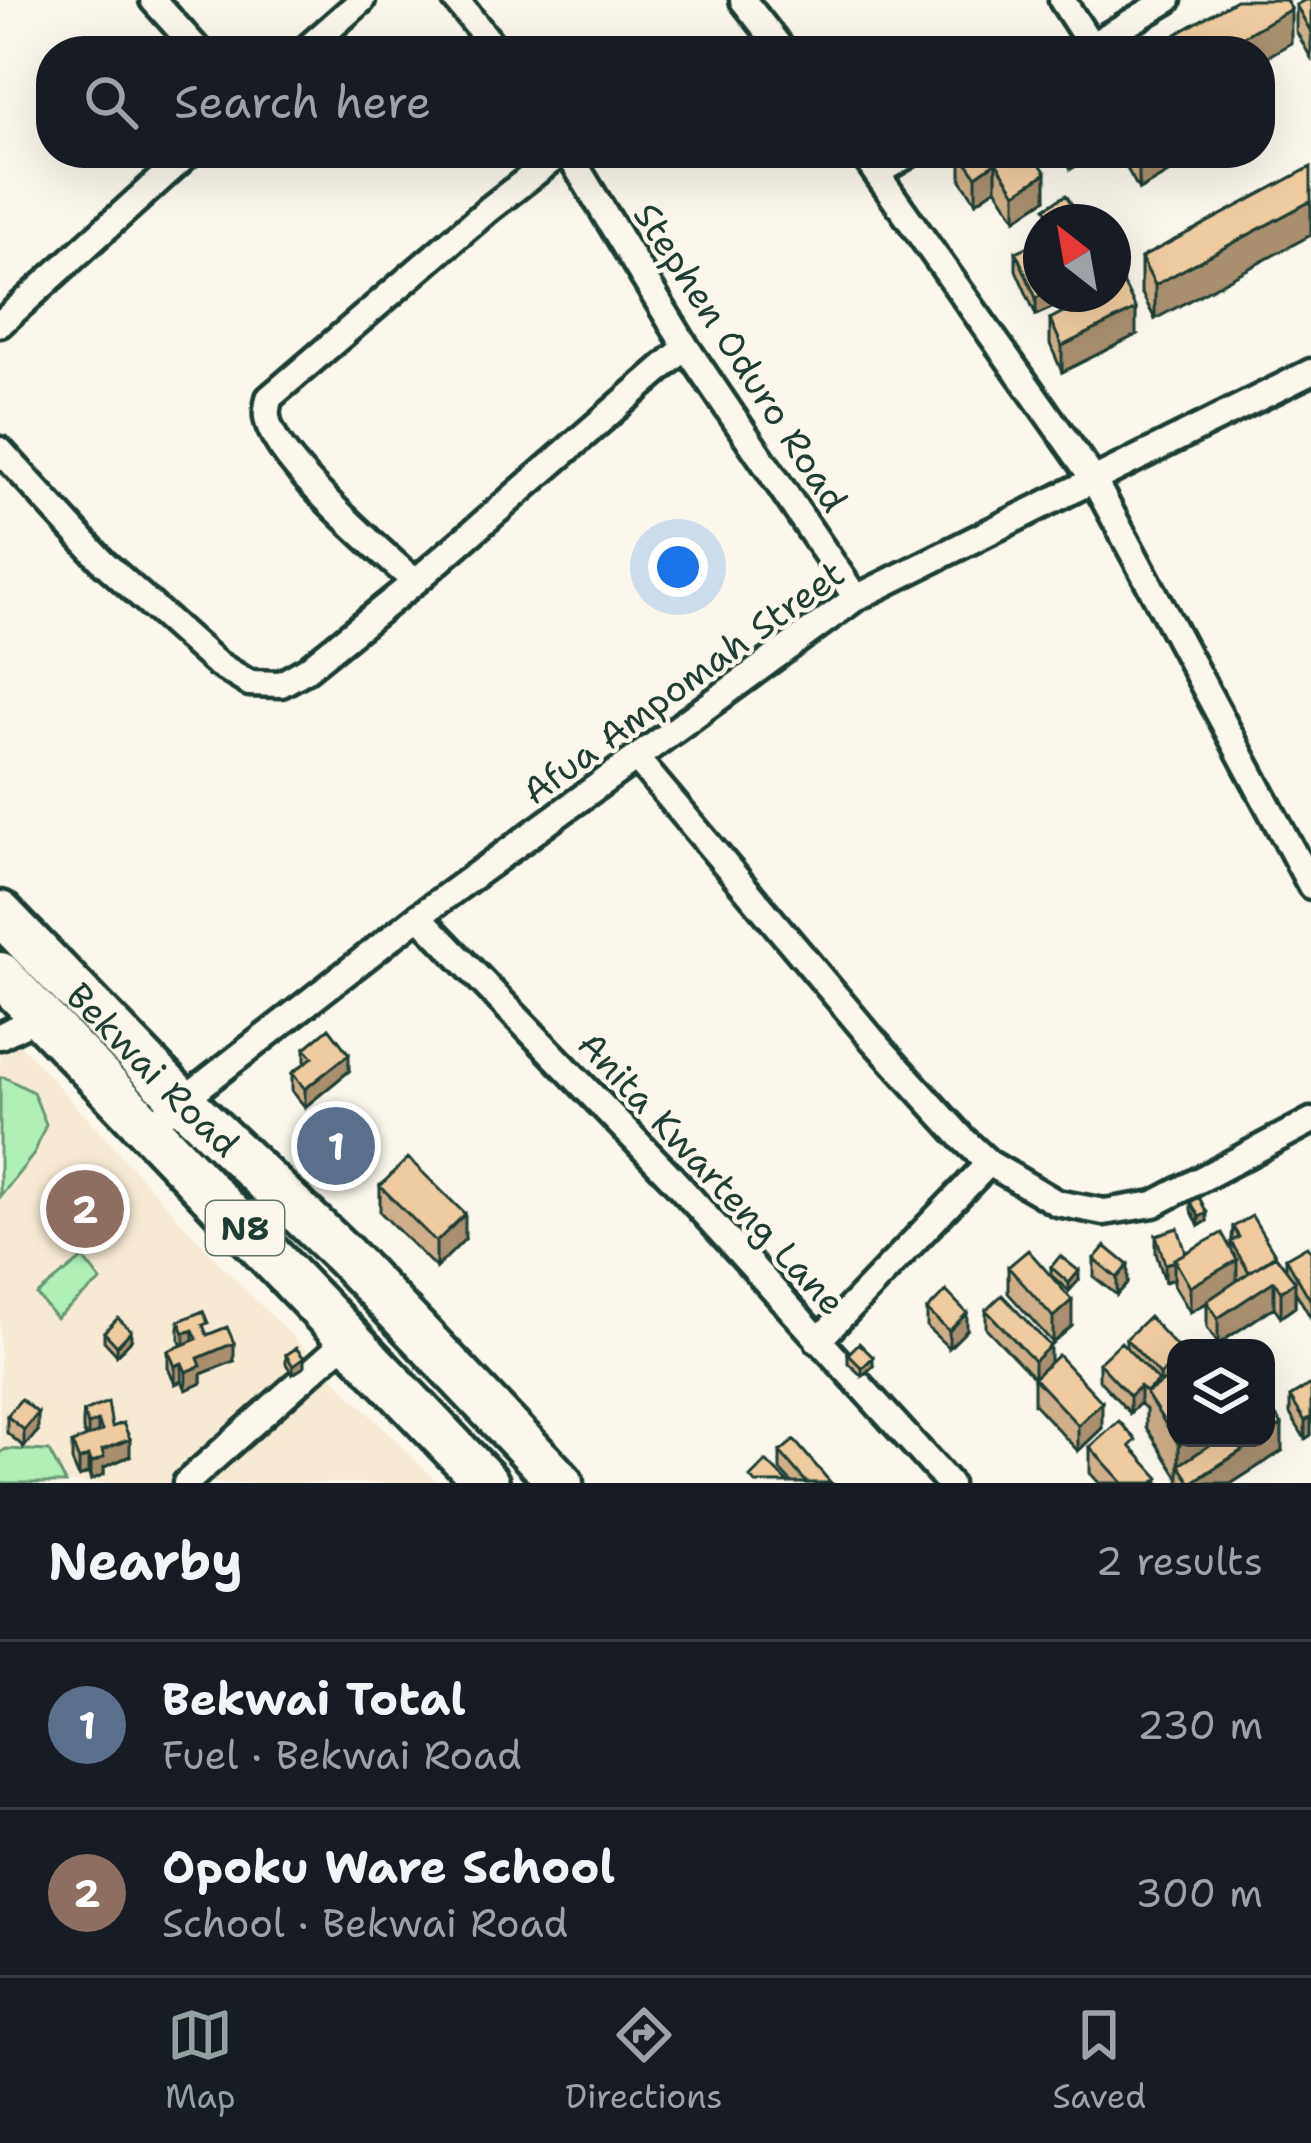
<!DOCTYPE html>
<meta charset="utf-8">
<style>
:root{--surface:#171b24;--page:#242831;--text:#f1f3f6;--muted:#9ea1a6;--line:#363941;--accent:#92a19f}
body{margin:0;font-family:"Shantell Sans",sans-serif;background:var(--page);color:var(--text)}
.controls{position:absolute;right:36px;bottom:36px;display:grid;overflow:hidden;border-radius:24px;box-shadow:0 12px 48px #0002}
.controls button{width:108px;height:108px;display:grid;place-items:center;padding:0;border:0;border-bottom:3px solid var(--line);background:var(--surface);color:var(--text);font:60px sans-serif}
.compass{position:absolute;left:1023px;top:204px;width:108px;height:108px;border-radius:50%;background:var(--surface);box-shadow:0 12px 48px #0002;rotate:329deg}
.you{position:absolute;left:678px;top:567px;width:42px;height:42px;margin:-30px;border:9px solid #fff;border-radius:50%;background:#1a73e8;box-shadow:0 0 0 18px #1a73e833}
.badge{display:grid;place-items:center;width:78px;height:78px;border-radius:50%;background:var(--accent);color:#fff;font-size:39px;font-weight:700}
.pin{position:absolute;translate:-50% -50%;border:6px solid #fff;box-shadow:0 3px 12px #0006}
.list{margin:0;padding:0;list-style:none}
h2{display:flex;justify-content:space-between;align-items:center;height:156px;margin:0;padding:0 48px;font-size:51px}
h2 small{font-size:39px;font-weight:400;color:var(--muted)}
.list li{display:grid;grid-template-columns:78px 1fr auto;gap:36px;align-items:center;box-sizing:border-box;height:168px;padding:0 48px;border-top:3px solid var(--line)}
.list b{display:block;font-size:45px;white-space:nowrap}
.list p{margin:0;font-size:39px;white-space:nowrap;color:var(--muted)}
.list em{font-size:39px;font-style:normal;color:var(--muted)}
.icon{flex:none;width:66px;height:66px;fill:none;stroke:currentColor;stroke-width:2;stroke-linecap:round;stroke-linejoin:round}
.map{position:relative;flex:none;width:1311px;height:1483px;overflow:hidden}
.search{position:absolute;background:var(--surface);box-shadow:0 12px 48px #0002;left:36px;right:36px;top:36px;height:132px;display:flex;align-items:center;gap:30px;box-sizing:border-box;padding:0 42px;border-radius:48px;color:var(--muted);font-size:45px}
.sheet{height:492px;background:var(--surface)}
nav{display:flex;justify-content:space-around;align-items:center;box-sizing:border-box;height:168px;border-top:3px solid var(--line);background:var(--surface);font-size:33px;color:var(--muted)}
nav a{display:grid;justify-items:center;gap:6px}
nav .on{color:var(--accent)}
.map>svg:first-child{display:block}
.built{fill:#f7ead5}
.green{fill:#b0f0b8;stroke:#689676;stroke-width:3}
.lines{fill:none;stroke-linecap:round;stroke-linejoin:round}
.street-casing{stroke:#1f3d34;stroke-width:33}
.highway-casing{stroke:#1f3d34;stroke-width:51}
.street{stroke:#fbf7ec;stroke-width:24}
.highway{stroke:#fbf7ec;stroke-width:42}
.wall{fill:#ceaf8a;stroke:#1f3d34;stroke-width:3}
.shaded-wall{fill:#a78f70;stroke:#1f3d34;stroke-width:3}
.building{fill:#efcca0;stroke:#1f3d34;stroke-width:3}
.labels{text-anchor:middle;stroke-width:9;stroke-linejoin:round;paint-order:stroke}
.shield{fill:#fbf7ec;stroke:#61756b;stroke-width:3}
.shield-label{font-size:33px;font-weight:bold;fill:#1f3d34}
.street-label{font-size:36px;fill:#1f3d34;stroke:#fbf7ec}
</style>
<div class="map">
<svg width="1311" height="1483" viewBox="0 0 1311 1483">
<rect width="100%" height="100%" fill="#fbf7ec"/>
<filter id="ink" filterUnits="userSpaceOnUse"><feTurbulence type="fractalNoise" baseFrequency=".00833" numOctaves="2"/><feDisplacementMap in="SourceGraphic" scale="24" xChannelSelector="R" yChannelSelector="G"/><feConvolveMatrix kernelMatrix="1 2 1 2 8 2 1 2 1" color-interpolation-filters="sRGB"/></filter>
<g filter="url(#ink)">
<path class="built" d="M0,1022L219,1263L438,1483H0Z"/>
<path class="green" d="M4,1077L33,1092L46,1124L34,1154L0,1197V1078Z
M83,1258L101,1281L56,1318L37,1295Z
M6,1449L49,1451L66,1483H0V1453Z"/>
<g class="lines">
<defs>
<path id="street" d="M153,0L199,51
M456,0L497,51
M743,0L783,51
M1062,0L1091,45
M304,51L362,0
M1082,51L1168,0
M568,153L686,347L856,598
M862,153L1092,477L1311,886
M877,173L911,153
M0,324L189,153
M0,450L103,562L216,663L249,683L281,684L306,670L415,582L686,347
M415,582C381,551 273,460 267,417C266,411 268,404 269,398L489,209L561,153
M636,758L872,1039L963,1139L989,1163L1057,1203L1104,1212L1154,1204L1311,1121
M419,916L670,1176L949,1483
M0,1036L40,1016
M146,1129L419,916L856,598L1311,372
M818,1341L989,1163
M186,1483L349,1338"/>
<g id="highway">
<path id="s1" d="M0,913L181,1100L344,1255L561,1483"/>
<path d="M0,974L487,1483"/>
</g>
</defs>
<use href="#street" class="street-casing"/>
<use href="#highway" class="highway-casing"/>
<use href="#street" class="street"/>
<use href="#highway" class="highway"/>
</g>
<path class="wall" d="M1311,0V58L1296,31V5Z
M1038,153L1046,199L1016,219L996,188L976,202L961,180V154Z
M1061,153H1096L1071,169Z
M1125,153H1202L1139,190L1125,165Z
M1311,167L1155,319L1141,292V258Z
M1016,252L1058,294V305L1036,315L1016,270Z
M1050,319L1136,335L1062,372L1050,344Z
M305,1048L349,1071L305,1107L292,1091V1073L305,1063Z
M326,1133L368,1135L339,1158L326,1142Z
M380,1186L465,1239L436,1268L380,1212Z
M1191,1202L1207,1221L1199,1226L1191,1210Z
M1233,1227L1276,1256L1286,1270V1258L1311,1252V1318L1295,1291V1307L1281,1317L1274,1307L1218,1344L1207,1327V1303L1190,1312L1174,1285V1279L1165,1282L1156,1253V1235L1186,1253L1231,1249Z
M1094,1259L1128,1283L1117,1295L1094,1277Z
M1008,1267L1072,1326L1053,1343L1008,1293Z
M1051,1267L1079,1280L1069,1291L1051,1275Z
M927,1310L967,1330L949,1348L927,1327Z
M986,1310L1050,1363L1102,1428L1078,1451L1034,1404V1378L986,1328Z
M179,1321L208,1335L234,1361L201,1374V1383L186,1390L182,1381L175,1384L168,1368V1351L182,1346L179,1339Z
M104,1332L131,1340L117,1355L104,1341Z
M1126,1339L1174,1371V1375L1282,1451L1232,1483H1179V1479L1146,1427V1409L1140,1403L1130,1413L1099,1380V1363L1126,1347Z
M848,1354L873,1366L862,1376L848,1363Z
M286,1355L304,1367L293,1374L286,1364Z
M1311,1384V1435L1305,1439L1290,1414V1397Z
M83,1412L112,1427L130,1456L104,1467V1474L91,1480L88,1473L79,1477L72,1461V1443L86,1438L83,1430Z
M7,1416L38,1431L24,1447L7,1433Z
M1090,1447L1136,1452L1159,1483H1099L1090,1473Z
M780,1452L831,1483H792L780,1470Z"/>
<path class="shaded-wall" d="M1291,9V43L1260,61V51H1217Z
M1271,87V113L1260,119V94Z
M1071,153H1096L1071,169Z
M1157,153H1202L1139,190V164Z
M996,162V188L976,202V176Z
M1046,173V199L1016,219V193Z
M1311,201V235L1155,319V285Z
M1074,208V217L1066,222H1054Z
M1044,294H1058V305L1036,315V298Z
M1136,309V335L1062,372V346Z
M349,1054V1071L305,1107V1089Z
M368,1126V1135L339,1158V1149Z
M1207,1213V1221L1199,1226V1217Z
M465,1214V1239L436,1268V1242Z
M1237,1260V1286L1190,1312V1287Z
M1174,1261V1279L1165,1282V1264Z
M1128,1265V1283L1117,1295V1278Z
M1079,1271V1280L1069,1291V1283Z
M1274,1281V1307L1218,1344V1318Z
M1295,1281V1307L1281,1317V1292Z
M1072,1300V1326L1053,1343V1317Z
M967,1313V1330L949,1348V1331Z
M193,1330V1347L184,1351V1333Z
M131,1331V1340L117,1355V1346Z
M234,1343V1361L201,1374V1383L186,1390V1372L198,1358Z
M1050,1346V1363L1034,1378V1361Z
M1176,1352L1174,1380L1160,1393V1375L1170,1358Z
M873,1357V1366L862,1376V1368Z
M304,1358V1367L293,1374V1366Z
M182,1363V1381L175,1384V1366Z
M1140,1386V1403L1130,1413V1396Z
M1102,1402V1428L1078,1451V1425Z
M38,1413V1431L24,1447V1430Z
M1311,1417V1435L1305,1439V1421Z
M98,1421V1438L88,1443V1425Z
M1282,1425V1451L1232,1483H1193L1261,1438H1266V1435Z
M1189,1438H1242L1179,1465V1479V1445Z
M130,1439V1456L104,1467V1474L91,1480V1463L102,1450Z
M88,1456V1473L79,1477V1460Z"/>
<path class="building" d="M1236,0H1286L1291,9L1217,51H1147Z
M1305,0H1311V32L1296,5Z
M1260,68L1271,87L1260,94Z
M963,153H1033L1046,173L1016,193L996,162L976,176L961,154Z
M1133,153H1157L1139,164Z
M1311,167V201L1155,285L1141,258Z
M1066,195L1074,208L1054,221L1045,208Z
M1038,242L1041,250V294H1044L1036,298L1016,252Z
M1122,281L1136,309L1062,346L1050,319L1097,294H1113V286Z
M329,1028L349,1054L305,1089L292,1073L313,1057L305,1048Z
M355,1110L368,1126L339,1149L326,1133Z
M408,1158L465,1214L436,1242L380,1186Z
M1199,1197L1207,1213L1199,1217L1191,1202Z
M1252,1216L1276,1256L1249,1272L1231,1242L1239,1237L1233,1227Z
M1178,1228L1186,1253L1174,1259L1176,1261L1165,1264L1156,1235Z
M1222,1233L1237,1260L1190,1287L1174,1259Z
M1105,1246L1128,1265L1117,1278L1094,1259Z
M1307,1246L1311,1252V1301L1286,1258Z
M1028,1250L1072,1300L1053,1317L1008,1267Z
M1275,1255L1295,1281L1281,1292L1274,1281L1218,1318L1207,1301Z
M1060,1256L1079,1271L1069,1283L1051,1267Z
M946,1291L967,1313L949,1331L927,1310Z
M1002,1295L1050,1346L1034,1361L986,1310Z
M203,1311L208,1323L203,1325L207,1335L227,1327L234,1343L198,1358L201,1366L186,1372L182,1363L175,1366L168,1351L197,1339L193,1330L184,1333L179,1321Z
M1149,1317L1178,1348H1176V1352L1170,1358L1174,1362L1160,1375L1126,1339Z
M118,1318L131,1331L117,1346L104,1332Z
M1121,1342L1158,1381L1146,1392L1140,1386L1130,1396L1099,1363Z
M859,1343L873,1357L862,1368L848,1354Z
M296,1348L304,1358L293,1366L286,1355Z
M1058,1355L1102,1402L1078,1425L1034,1378Z
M1176,1374V1438H1189L1179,1445L1146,1393Z
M1311,1384V1417L1305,1421L1290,1397Z
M21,1399L38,1413L24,1430L7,1416Z
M108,1402L112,1427L123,1423L130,1439L102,1450L104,1457L91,1463L88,1456L79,1460L72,1443L102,1431L98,1421L88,1425L83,1412Z
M1269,1406L1282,1425L1266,1435V1408Z
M1119,1421L1136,1440L1130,1446L1159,1478L1153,1483H1123L1090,1447Z
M1221,1438H1261L1191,1483L1179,1465Z
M794,1440L831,1483H807L780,1452Z
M766,1461L788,1483H755L750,1477Z"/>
</g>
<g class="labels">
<rect class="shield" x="206" y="1201" width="78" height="54" rx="9"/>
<g class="shield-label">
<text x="245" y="1240">N8</text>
</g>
<g class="street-label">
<text transform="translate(741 357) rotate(57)" y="13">Stephen Oduro Road</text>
<text transform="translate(683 682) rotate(-36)" y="13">Afua Ampomah Street</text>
<text dy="13" stroke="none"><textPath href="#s1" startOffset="219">Bekwai Road</textPath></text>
<text transform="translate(712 1173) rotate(47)" y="13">Anita Kwarteng Lane</text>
</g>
</g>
</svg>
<div class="controls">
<button><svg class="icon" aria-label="layers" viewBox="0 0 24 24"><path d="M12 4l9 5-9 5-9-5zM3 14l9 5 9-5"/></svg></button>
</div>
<svg class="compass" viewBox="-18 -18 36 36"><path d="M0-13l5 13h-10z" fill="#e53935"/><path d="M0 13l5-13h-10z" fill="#9ea1a6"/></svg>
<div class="you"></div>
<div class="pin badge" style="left:336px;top:1146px;background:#5c6f8a">1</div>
<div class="pin badge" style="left:85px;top:1209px;background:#8d6e63">2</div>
<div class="search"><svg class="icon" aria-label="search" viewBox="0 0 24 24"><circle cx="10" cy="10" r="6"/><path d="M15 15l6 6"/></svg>Search here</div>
</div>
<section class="sheet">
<h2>Nearby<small>2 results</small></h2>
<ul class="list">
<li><span class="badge" style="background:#5c6f8a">1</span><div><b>Bekwai Total</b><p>Fuel · Bekwai Road</p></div><em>230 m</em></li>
<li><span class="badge" style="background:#8d6e63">2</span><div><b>Opoku Ware School</b><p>School · Bekwai Road</p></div><em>300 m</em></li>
</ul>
</section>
<nav>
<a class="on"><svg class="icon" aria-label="map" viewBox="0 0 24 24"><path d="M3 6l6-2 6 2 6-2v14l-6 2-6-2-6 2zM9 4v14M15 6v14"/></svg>Map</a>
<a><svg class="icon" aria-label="directions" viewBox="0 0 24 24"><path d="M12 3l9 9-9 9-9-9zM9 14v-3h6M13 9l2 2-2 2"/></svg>Directions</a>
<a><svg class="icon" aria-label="saved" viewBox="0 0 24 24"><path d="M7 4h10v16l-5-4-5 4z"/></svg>Saved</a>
</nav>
